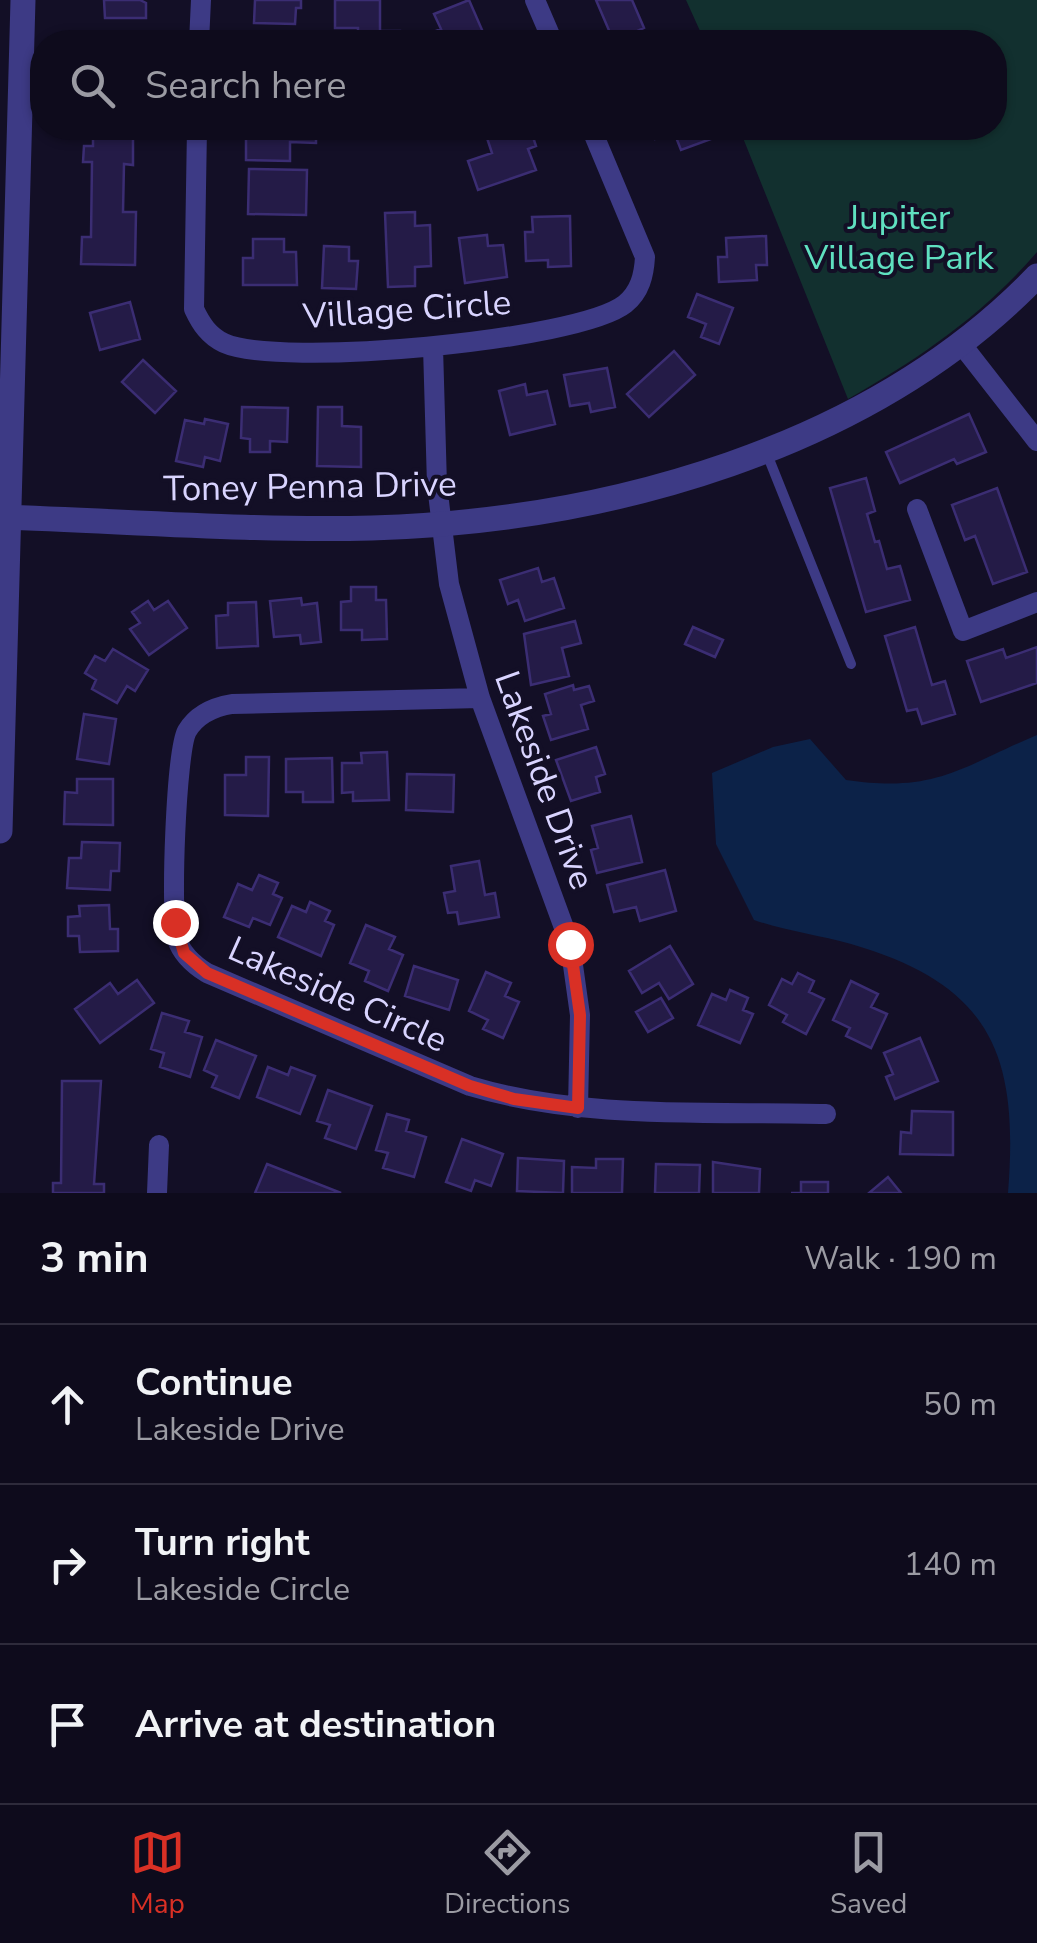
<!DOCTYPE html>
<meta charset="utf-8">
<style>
:root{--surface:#0e0b1c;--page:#171425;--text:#f1f3f6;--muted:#9b9ba3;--line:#2e2b3b;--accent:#d93025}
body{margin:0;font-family:"Nunito Sans",sans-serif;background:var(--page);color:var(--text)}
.stop{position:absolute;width:30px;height:30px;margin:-22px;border:8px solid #d93025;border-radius:50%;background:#fff}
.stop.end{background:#d93025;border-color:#fff;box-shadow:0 2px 10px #0008}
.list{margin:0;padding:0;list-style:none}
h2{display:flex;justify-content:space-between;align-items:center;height:130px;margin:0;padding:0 40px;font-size:42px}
h2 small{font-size:32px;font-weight:400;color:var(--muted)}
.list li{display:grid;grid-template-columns:65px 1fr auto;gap:30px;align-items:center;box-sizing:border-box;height:160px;padding:0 40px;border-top:2px solid var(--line)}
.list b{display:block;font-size:38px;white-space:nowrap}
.list p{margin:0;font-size:32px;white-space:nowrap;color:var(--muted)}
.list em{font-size:32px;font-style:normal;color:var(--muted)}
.icon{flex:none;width:55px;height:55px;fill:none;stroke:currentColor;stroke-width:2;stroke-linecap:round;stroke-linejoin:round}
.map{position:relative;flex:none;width:1037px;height:1193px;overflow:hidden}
.search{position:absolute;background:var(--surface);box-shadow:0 2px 8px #0004;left:30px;right:30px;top:30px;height:110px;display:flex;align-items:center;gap:25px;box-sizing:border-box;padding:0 35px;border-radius:40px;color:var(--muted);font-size:38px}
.sheet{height:610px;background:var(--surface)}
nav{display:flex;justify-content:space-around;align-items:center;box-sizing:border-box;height:140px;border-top:2px solid var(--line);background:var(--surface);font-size:28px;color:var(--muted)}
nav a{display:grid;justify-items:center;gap:5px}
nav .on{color:var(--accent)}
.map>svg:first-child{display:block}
.green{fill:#12302f}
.water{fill:#0c2248}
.building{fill:#241b47;stroke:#3b2d73;stroke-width:2.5}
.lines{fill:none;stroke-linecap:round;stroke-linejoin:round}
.service{stroke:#3d3a85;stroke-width:10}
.minor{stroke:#3d3a85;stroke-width:20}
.tertiary{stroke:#3d3a85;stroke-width:25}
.route{stroke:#d93025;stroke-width:12}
.labels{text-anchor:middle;stroke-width:8;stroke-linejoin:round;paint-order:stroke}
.park-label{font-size:35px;fill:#5fe0c0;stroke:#130f26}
.street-label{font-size:35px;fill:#d9d4ff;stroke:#130f26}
</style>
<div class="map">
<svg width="1037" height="1193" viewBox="0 0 1037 1193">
<rect width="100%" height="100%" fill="#130f26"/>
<path class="green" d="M686,0H1037V252C983,315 920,358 848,399L739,128H994V42H705Z"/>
<path class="water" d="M1037,735V1193H1008C1019,1055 992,985 851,944C818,935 786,931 754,920L716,844L712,773L773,747L810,739L846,780C936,793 959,768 1037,735Z"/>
<path class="building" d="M104,0H140L146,3V18H105Z
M255,0H301V8H296L295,24L254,23Z
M335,0H380V31H400V42H358V28H335Z
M469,0L486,39L435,42L431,33L441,29L434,14Z
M596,0H632L644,28L614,42Z
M93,128H133V165L124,164L123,212H136L135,265L81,264L82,237H91L92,162H83L84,146H93Z
M255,128H316V143L290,142V161L246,160V136L255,137Z
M508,128H530L536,146L528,149L536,170L478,190L468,161L492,153L486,135Z
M650,128H715L719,136L681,150L674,132L655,139Z
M249,169L307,170L306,215L248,214Z
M415,212V226L430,225L431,266L415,267V286L388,287L385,213Z
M570,216L571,266L548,267V260L526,261L525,232H533L532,217Z
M487,235L488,246L503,245L507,277L465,283L459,238Z
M766,236L767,265H756L757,280L719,282L718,257H727L726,238Z
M253,239H284V252H296L297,285H243V258H253Z
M324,246L349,247V261H358L356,289L322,288Z
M697,294L733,308L719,344L701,337L706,324L688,317Z
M130,302L140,339L100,350L90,313Z
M674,351L695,375L649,417L627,394Z
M143,360L176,391L155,413L122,382Z
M607,368L615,407L591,412L589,403L570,406L564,375Z
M525,384L527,395L547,391L555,424L510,435L499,391Z
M242,407L288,408L287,442L270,441V452H250V439L241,438Z
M318,407H342V426L361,427V467L317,466Z
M969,414L986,452L957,464L954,459L900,483L886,452Z
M205,419L228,424L220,461L205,457L203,467L176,461L185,420L204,424Z
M866,478L875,511L867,514L875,542L879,541L887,569L900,566L910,600L866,612L830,488Z
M997,488L1027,572L993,584L975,536L965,540L952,505Z
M538,568L542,582L554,578L564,608L525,621L518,600L508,604L500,580Z
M351,587H376V600H386L387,639L362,640V630H341V602L351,601Z
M301,598L302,605L317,603L321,642L301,644L300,635L274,637L270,601Z
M148,601L154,610L168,601L187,628L149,655L130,629L140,623L132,612Z
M256,602L258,646L217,648L216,616L228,615V603Z
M575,621L581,643L562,648L569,676L531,685L524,634Z
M693,627L723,640L715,657L685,644Z
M915,627L932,685L945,681L955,714L922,724L917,709L907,711L885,636Z
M1037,647V683L981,702L967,661L1003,649L1006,658Z
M113,649L148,670L135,691L127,686L117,703L92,689L96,680L85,673L95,656L105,661Z
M573,685L574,690L589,686L594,701L581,705L588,729L551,740L543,716L551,714L545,694Z
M84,714L116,719L109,764L77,759Z
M596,747L605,774L596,777L600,792L571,801L556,760Z
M387,752L389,800L353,801V792L342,793V763H362L361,753Z
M246,757H269L268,816L225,815V775H246Z
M332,758L333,802H303V792H286V759Z
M407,774L454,775L453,812L406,810Z
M77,779H113V825L64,824L65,792L77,793Z
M631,816L642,862L597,873L591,850L598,848L592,826Z
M82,842L120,843L119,871H111L110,890L67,888L69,858H81Z
M479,861L485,895L495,893L499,917L459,924L457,912L448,913L444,893L455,891L451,866Z
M665,870L676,911L640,921L636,907L614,912L607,885Z
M259,875L278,883L273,894L282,898L270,925L253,918L249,927L224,917L238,884L252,890Z
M310,902L330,911L325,921L334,925L321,956L278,937L292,906L306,912Z
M109,905L110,929H118V951L80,952L79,936H68V917L80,916L79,906Z
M366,925L395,937L389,949L403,955L388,991L365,981L369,971L350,963Z
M670,946L693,984L669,999L659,983L642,993L629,971Z
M414,966L458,980L449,1010L405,996Z
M486,972L511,983L505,996L519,1002L503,1038L483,1029L488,1020L469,1011Z
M798,973L814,981L809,992L824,999L806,1034L783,1022L787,1015L769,1005L782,979L792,984Z
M137,980L154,1003L100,1043L75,1009L110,983L118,994Z
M851,981L878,994L871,1007L887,1014L871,1048L846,1036L850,1028L833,1020Z
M730,990L748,998L743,1010L753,1014L740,1043L698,1025L712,994L726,1000Z
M661,998L673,1018L648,1032L636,1012Z
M162,1013L189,1021L185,1032L202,1037L190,1077L160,1067L164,1053L151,1049Z
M920,1038L938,1081L895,1099L886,1077L893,1074L884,1053Z
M216,1040L256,1056L239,1098L212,1087L217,1076L204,1070Z
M268,1067L288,1075L291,1067L315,1076L300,1114L257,1097Z
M62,1081H101L94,1184H104V1193H53V1183H61Z
M328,1090L372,1106L356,1149L325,1138L330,1125L317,1121Z
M912,1111L953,1112V1155L900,1154L901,1132L911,1133Z
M387,1114L409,1120L406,1131L426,1137L414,1177L383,1168L388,1153L376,1150Z
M462,1139L503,1154L491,1186L475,1180L471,1191L446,1182Z
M518,1158L564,1161L563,1193L517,1191Z
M596,1159H623L622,1193H572V1167L596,1168Z
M713,1162L760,1169L759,1193H713Z
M267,1164L341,1193H255Z
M656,1164L700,1165L699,1193H655Z
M888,1177L901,1193H869Z
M801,1182H828V1193H791H801Z"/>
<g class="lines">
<path class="service" d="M765,449L851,664"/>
<path class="minor" d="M535,0L553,42
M199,42L201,0
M197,128L194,309C201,324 209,336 224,343C278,368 578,341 625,304C640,292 644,275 645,257L591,128
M962,345L1037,441
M433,347L437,485L449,584L480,698L570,944L580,1015L578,1108
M917,509L963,631L1037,602
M480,698L232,704C214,707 197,714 187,731C176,751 170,914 177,939C182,955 194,965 207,973L470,1086C584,1120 708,1111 826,1114
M157,1193L159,1145"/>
<path class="tertiary" d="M0,517C124,521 248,531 372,528C607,521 870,449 1037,276
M0,831L23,0"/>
</g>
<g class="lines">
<path class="route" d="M175,922L184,953L207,973L470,1086L514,1099L578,1108L580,1015L570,944"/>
</g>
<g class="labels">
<g class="park-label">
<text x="899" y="229">Jupiter<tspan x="899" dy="40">Village Park</tspan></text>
</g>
<g class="street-label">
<text transform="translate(407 309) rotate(-4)" y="12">Village Circle</text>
<text transform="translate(310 486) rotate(-1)" y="12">Toney Penna Drive</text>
<text transform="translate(545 780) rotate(70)" y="12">Lakeside Drive</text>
<text transform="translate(338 994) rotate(24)" y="12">Lakeside Circle</text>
</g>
</g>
</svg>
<div class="stop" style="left:570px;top:944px"></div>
<div class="stop end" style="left:175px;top:922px"></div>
<div class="search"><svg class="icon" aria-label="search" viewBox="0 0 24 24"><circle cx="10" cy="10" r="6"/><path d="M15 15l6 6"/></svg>Search here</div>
</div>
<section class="sheet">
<h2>3 min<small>Walk · 190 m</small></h2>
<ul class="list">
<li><svg class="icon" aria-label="ahead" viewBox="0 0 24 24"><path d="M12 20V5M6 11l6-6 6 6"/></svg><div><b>Continue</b><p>Lakeside Drive</p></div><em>50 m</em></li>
<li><svg class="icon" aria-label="right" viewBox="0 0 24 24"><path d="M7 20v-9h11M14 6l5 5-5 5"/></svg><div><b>Turn right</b><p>Lakeside Circle</p></div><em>140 m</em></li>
<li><svg class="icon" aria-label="arrive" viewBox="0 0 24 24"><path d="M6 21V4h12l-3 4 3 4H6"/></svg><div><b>Arrive at destination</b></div></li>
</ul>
</section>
<nav>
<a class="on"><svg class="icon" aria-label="map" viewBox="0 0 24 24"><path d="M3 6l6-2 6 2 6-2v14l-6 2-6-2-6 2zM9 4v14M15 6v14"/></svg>Map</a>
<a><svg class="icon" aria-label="directions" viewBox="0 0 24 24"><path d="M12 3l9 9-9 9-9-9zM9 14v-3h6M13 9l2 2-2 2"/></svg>Directions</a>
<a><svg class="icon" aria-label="saved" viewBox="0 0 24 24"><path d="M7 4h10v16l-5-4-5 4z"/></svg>Saved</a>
</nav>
